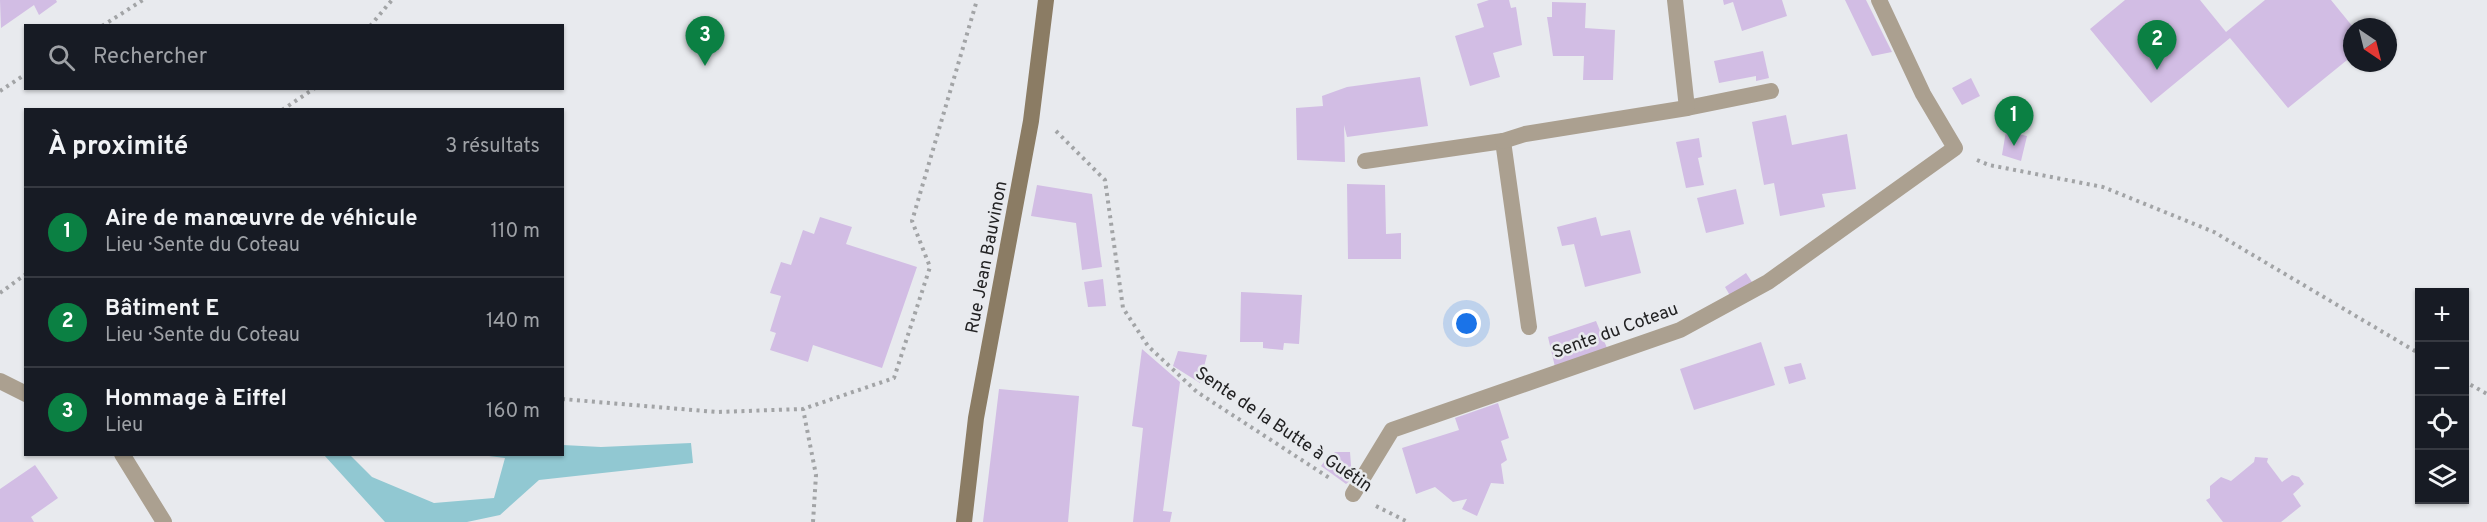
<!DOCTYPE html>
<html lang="fr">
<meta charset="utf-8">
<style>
:root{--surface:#171b24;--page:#20242c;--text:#f1f3f6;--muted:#9ea1a6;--line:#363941;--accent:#0b8043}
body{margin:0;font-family:Overpass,sans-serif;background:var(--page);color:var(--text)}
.controls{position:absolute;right:18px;bottom:18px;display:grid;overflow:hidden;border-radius:0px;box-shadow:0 2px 4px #0004}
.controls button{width:54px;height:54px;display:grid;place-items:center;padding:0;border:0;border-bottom:2px solid var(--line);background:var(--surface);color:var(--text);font:30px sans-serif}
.compass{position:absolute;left:2343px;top:18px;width:54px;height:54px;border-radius:50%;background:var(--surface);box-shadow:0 2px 4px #0004;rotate:145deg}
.you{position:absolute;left:1467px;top:324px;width:21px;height:21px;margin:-15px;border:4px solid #fff;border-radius:50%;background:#1a73e8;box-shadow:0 0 0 9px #1a73e833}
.badge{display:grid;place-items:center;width:39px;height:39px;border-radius:50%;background:var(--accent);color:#fff;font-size:20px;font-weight:700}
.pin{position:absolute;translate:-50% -50px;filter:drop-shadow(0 2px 3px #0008)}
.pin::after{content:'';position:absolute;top:32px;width:21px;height:18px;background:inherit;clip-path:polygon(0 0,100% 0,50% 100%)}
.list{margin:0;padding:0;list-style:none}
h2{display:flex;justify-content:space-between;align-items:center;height:78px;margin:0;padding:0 24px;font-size:26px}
h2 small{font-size:20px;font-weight:400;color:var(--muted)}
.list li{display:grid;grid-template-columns:39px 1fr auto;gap:18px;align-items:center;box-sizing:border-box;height:90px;padding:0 24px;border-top:2px solid var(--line)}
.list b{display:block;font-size:22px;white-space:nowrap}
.list p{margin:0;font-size:20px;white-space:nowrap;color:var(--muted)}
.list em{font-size:20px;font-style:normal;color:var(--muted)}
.icon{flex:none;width:33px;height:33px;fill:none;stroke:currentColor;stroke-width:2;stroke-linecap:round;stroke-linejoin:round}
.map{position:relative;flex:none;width:2487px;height:522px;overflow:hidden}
.search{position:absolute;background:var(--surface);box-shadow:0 2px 4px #0004;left:24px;top:24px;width:540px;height:66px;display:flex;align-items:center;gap:15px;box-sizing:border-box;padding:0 21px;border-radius:0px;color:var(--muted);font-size:22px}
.panel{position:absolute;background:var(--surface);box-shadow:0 2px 4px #0004;left:24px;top:108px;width:540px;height:348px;border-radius:0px}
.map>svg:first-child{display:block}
.water{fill:#91c8d2}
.building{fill:#d2bde4}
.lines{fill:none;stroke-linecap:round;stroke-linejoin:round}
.path{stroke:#a2a4a6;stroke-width:4;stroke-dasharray:3 4.5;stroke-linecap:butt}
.service{stroke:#aba090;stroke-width:16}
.minor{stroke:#aba090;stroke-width:16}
.secondary{stroke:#8b7c64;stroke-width:16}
.labels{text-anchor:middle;stroke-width:5;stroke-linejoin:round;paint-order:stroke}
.street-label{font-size:18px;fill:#222223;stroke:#e8eaee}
</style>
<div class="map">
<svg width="2487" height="522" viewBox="0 0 2487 522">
<rect width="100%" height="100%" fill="#e8eaee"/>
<path class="water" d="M691,443L693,463L539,480L500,515L467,522H385L324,455H350L372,477L434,503L494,498L505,458L481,455L562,454L563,445L601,447Z"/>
<path class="building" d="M0,0H56L57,2L39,15L34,5L1,28Z
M1489,0H1509L1511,8L1516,7L1522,45L1493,53L1500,77L1470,86L1455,36L1484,27L1477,4Z
M1723,0H1782L1787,16L1742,31L1733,2L1724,5Z
M1845,0H1866L1892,52L1872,56Z
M2125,0H2200L2226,32L2265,0H2331L2353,27L2352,56L2288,108L2230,38L2151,103L2090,29Z
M1552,2L1586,3L1585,28L1615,30L1613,80H1583L1584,56H1553L1547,17H1552Z
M1763,51L1769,78L1756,81V76L1719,83L1714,61Z
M1420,77L1428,126L1347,137L1344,125L1345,162L1297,160L1296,108L1323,106L1322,96L1347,87Z
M1971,78L1980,96L1962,105L1952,88Z
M1786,115L1792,145L1847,134L1856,189L1822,194L1825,207L1780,216L1774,183L1764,185L1752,122Z
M2006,131L2027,136L2021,161L2002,155Z
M1699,138L1702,157L1698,158L1704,185L1686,188L1676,142Z
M1347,184L1385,185L1386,234L1401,233V259H1348Z
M1037,185L1092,194L1102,267L1082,270L1076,223L1031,216Z
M1736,189L1744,224L1706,233L1697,198Z
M820,217L852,227L846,244L917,267L882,368L813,345L808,362L770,350L776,333L770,331L781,296L770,293L781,262L791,265L803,230L814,234Z
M1596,217L1601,236L1630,230L1641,273L1585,287L1574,244L1562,246L1557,227Z
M1746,273L1754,285L1732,299L1725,287Z
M1103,279L1106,306L1088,307L1084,282Z
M1241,292L1302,295L1299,344L1284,343L1283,350L1263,348V342H1240Z
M1596,321L1607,348L1555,367L1548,337Z
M1761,342L1775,385L1694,410L1680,369Z
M1142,349L1180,382L1163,511L1172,512L1170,522H1133L1143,428L1132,426Z
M1178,351L1207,355L1200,383L1173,366Z
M1801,363L1806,379L1789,384L1784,367Z
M999,389L1079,396L1068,522H983Z
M1498,403L1509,438L1501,441L1507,460L1501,464L1504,484L1491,483L1477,516L1462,509L1467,499L1453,502L1435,487L1416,494L1402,448L1459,430L1455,418Z
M1335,452H1350L1352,479L1346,484L1321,466L1327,458Z
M2255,457L2268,458L2267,462L2282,482L2292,475L2299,477L2304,484L2293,494L2301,506L2281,522H2223L2206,500L2210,498V486L2221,477L2231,481L2254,462Z
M35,465L58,498L31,517L34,522H0V489Z"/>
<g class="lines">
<path class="path" d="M102,26L143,0
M370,26L392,0
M0,91L26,74
M282,110L315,88
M1056,131L1105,180L1123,308L1148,346L1197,392L1331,479
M1977,160L1989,165L2103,187L2214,232L2420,354
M0,293L26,274
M2464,381L2487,394
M562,399L717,412L803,409
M1376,506L1408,522
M813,522L816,475L803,409L894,378L930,267L912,221L977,0"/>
<path class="service" d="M1687,108L1771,91
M1365,161L1503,141L1529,327
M0,381L26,394
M122,454L164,522"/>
<path class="minor" d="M1503,141L1525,134L1687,108L1675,0
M1353,494L1392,430L1680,330L1768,282L1955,148L1923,94L1879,0"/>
<path class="secondary" d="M964,522L976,418L1031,121L1046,0"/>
</g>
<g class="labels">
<g class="street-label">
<text transform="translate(986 257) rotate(-79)" y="6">Rue Jean Bauvinon</text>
<text transform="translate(1615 330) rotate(-20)" y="6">Sente du Coteau</text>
<text transform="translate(1284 429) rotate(34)" y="6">Sente de la Butte à Guétin</text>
</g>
</g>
</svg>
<div class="controls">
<button>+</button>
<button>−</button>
<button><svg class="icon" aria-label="locate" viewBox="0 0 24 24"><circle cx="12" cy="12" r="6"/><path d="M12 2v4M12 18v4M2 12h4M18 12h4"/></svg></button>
<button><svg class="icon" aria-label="layers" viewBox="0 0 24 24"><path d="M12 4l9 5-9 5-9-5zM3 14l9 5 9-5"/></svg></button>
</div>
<svg class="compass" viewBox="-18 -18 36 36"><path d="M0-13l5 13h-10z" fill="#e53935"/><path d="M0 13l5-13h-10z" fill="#9ea1a6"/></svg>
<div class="you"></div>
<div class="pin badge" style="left:2014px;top:146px">1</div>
<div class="pin badge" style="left:2157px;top:70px">2</div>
<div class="pin badge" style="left:705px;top:66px">3</div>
<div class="search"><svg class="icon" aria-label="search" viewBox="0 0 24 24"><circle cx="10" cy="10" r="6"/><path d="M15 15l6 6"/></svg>Rechercher</div>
<section class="panel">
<h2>À proximité<small>3 résultats</small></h2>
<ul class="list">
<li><span class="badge">1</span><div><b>Aire de manœuvre de véhicule</b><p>Lieu · Sente du Coteau</p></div><em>110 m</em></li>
<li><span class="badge">2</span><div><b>Bâtiment E</b><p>Lieu · Sente du Coteau</p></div><em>140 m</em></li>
<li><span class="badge">3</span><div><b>Hommage à Eiffel</b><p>Lieu</p></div><em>160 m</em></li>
</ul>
</section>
</div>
